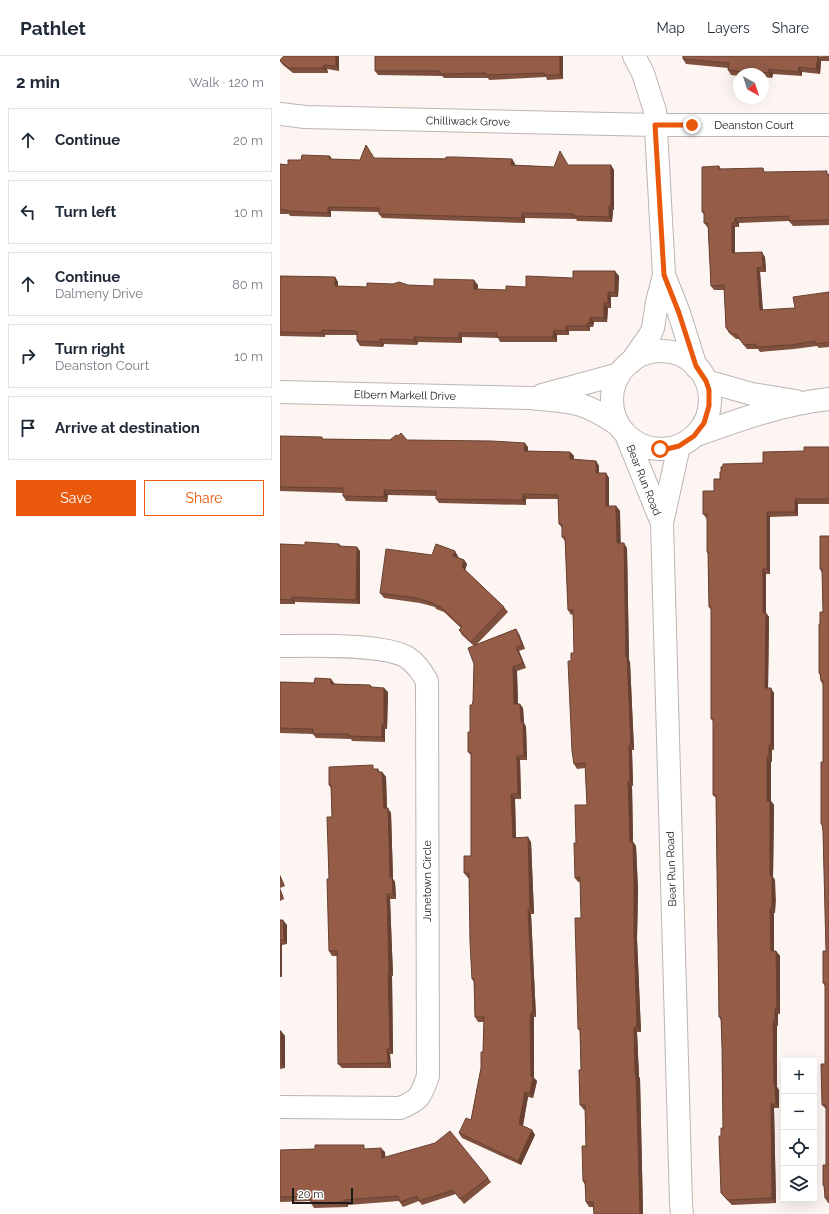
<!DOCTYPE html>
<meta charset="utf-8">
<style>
:root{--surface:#fff;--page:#f2f2f3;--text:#1f2937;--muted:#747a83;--line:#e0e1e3;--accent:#ea580c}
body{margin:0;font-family:Raleway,sans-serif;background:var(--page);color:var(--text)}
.controls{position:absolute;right:12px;bottom:12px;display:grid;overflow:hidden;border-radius:0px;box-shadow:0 4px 16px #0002}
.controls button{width:36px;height:36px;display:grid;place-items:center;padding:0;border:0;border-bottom:1px solid var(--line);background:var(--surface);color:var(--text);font:20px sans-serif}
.compass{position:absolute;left:453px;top:12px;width:36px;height:36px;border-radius:50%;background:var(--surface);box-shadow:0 4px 16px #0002;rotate:141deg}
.scale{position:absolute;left:12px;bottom:10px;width:61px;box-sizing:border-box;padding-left:4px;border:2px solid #1c1918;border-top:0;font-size:11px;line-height:14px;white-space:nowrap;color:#1c1918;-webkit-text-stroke:3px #fff;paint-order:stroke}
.stop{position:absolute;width:12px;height:12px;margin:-9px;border:3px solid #ea580c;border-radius:50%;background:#fff}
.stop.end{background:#ea580c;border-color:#fff;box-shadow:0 1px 4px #0008}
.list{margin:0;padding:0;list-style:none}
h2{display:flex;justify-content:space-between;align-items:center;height:52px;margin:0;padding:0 16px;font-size:17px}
h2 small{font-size:13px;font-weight:400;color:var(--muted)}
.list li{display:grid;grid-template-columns:26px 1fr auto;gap:12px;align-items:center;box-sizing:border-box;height:64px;margin:0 8px 8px;padding:0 8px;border:1px solid var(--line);border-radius:0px}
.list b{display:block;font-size:15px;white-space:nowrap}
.list p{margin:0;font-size:13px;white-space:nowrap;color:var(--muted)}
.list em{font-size:13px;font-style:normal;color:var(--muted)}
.actions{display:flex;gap:8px;padding:12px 16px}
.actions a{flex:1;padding:9px 0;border:1px solid var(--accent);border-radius:0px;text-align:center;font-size:14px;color:var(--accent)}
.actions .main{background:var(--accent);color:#fff}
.icon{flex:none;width:22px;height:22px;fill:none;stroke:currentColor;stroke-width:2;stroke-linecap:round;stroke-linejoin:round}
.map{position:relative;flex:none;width:549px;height:1158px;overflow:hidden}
header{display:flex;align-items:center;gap:24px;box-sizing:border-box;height:56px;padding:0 20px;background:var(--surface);border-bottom:1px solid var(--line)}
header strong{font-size:19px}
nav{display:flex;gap:22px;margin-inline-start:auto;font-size:14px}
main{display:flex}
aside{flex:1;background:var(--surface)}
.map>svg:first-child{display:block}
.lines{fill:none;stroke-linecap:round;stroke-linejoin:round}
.minor-casing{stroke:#bcb5b3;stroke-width:24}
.minor{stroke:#fff;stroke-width:22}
.wall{fill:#80503e}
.shaded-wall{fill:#684132}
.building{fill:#955d48;stroke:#684132}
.route{stroke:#ea580c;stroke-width:5}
.labels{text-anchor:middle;stroke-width:3;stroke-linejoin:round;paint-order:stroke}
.street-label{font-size:11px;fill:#1c1918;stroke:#fff}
</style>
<header>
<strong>Pathlet</strong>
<nav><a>Map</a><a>Layers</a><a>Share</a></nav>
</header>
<main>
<aside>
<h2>2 min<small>Walk · 120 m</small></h2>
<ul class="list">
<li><svg class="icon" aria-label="ahead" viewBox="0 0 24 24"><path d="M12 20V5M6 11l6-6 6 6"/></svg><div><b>Continue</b></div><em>20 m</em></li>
<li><svg class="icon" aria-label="left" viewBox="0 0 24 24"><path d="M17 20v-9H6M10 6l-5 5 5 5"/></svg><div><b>Turn left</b></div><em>10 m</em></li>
<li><svg class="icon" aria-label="ahead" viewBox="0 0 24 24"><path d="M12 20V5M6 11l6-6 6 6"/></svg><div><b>Continue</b><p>Dalmeny Drive</p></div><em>80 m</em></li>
<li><svg class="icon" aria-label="right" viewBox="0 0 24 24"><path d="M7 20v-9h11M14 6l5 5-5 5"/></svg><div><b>Turn right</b><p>Deanston Court</p></div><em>10 m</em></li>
<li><svg class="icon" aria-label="arrive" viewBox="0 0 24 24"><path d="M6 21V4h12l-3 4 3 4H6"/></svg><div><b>Arrive at destination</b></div></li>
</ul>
<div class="actions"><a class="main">Save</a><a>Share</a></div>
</aside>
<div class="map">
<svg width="549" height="1158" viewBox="0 0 549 1158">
<rect width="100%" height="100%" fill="#fcf5f2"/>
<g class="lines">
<defs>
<path id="minor" d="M0,58L25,61L375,69H549
M384,219L399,257L416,311
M332 344a49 49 0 1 1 98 0a49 49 0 1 1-98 0Z
M351,306L370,279L373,272L377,246L384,219L375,55L363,17L354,0
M426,325L472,338L516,345
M0,336L251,342C267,344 285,344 301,349C314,353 325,360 337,368
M262,339L339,318
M414,380C458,364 503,348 549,343
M347,381L382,467
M399,390L382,467L401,1148L402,1158
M0,590C28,590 106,587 128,602C137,608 142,616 147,625L148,1020C141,1040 140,1044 120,1052L0,1051"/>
</defs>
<use href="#minor" class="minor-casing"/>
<use href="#minor" class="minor"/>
</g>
<path class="wall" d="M59,0V15L47,13L48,17H13L3,9L0,5Z
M95,0H283V23L267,24L266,21L209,24L208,22H164L162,20L98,19L95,15Z
M549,0V5H541L540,18L522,16V20L493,18L492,22L483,21V18H459V20L451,19L448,14V12L406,8L403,3Z
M86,89L94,102L232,103L235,108V109L274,111L289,109L334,114V154H333L332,166L297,165L296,163L245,162V167L102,162L99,158V156L51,155V161L10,160L9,158H0V108L8,109L21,104L50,100L52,103L80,104Z
M439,110L441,113L486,116L549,118V169L513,170L509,165L459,167V171H455V197L485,201L486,216H480L483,254L515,252L549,236V291L539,292L537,290L514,293L480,296L478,293H467L459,283H456L449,277L446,272L444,234H434L431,230L428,172L424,167V158L422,156Z
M0,220L55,221L58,226V230L87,231L128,229L154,230L198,229V233L226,234L246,231L293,222L339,220L338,241H331V252H328L327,266H314L313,271H310V275H289V279H277V286H220L218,282L182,281V287L138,286L137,289L104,288L103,291L80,290L77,285V279H45V281L0,280Z
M0,380L44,383L127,384L248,391V395L290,396L294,400V403L316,405L319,410V417H326L329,422V450H336L340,455V487L347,492L349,604L350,606L354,694H352L353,730H352L353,786L356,790L358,834L357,883L361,976H357L359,1021L360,1022L363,1158H314L313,1151H309L306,1146L305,1129L303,1125L306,1090L305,1054H304L300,1049L301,1014L300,975L298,973L301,862V826H298L295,822L296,787L307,749L305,712L297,713L294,708L291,605L294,597L293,558L291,559L288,554L285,485L282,481V472L279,468L278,443H246V449L159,447L156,443V440L108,439L107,446L66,445L63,440V437L0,435Z
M549,391V448H518V460L490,461V518H486V557L489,561L488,632L494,637V694H492V706H491V745L494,749L493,821L495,824L496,845L495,857H494V895H496L500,900V958H498V970H497V1031L499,1034V1052H494L496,1147L452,1149L445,1142L441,1137V1080L443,1072L442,991L441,964L439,961L436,742L433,739V665L431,663V554L429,551L428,498L427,496V463L423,458L440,423L483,407L524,395Z
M549,480V1147H548L545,1142L544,1131L543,1129L546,1109V1053L542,1049L545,1008V930L543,927L546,895L543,775V770L541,768L543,706V629L541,625L540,619L539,617L540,568L543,556L542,517L540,513Z
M0,488L25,489L59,488L61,490L80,495V548L15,546V548H0Z
M152,499L178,500V501L184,504L187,508L185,514L224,551L228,556L197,588L236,573L239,578L245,593L239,595L246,612L237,615L238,648L243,652L244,667L246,671L247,704H240L241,743H235L236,782L251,786L254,858H251L256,961H254V1022L257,1025L253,1042L248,1041L243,1070L252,1074L255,1079L241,1109L182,1082L179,1077L191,1064L201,1012L203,996L204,966H198L195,961L194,926L192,923L189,822H188L184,817L191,800V699L188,696L190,676L192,649L193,645L194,608V590L182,579L179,574L181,572L164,556L156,553L155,551L140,547L104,542L100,537Z
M0,626L90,629L93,632L108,636L107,673H105V686L72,685L71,683L36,682L33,678L0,677Z
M96,713H98L100,716H102L106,721L107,752L111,757L113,823L115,826L116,843H110L113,920H112L113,998H110L111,1012H62L58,1008L57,900H52L49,895V823L52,761L51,732L49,729Z
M0,819L5,830L0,832L4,843L0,845Z
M0,864L7,869V888L2,889V921H0Z
M0,975L5,980V1012L0,1013Z
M87,1093L105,1096V1102L208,1122L211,1126L184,1148L176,1138L142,1149L139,1145L123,1151L119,1145L68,1149V1151L34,1152L31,1147V1145L0,1146V1094Z"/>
<path class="shaded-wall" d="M56,0H59V15L56,10Z
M280,0H283V23L280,19Z
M538,0L541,5L540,18L536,13Z
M44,9L47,13L48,17L44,12Z
M519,11L522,16V20L518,16Z
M489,13L493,18L492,22L489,17Z
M232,103L235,108V114L231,109Z
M331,109L334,114V154L331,150Z
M329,150L333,154L332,166L329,161Z
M48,151L51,155V161L48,157Z
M242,157L245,162V167L242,162Z
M455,162L459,167V171L455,166Z
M452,167L455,171V202L452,197Z
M482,196L485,201L486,216L483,211Z
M477,212L480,216L483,259L480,254Z
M335,215L339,220L338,241L335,237Z
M55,221L58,226V235L55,230Z
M194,224L198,229L197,238L194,233Z
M328,236L331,241V252L328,247Z
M324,247L328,252L327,266L324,262Z
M310,261L314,266L313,271L310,267Z
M307,267L310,271V275L307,270Z
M286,270L289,275V279L286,275Z
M42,274L45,279V281L42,277Z
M274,274L277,279V286L273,281Z
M179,277L182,281V287L179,282Z
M134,281L138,286L137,289L134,284Z
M100,283L104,288L103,291L100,286Z
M245,387L248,391V400L244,395Z
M290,396L294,400L293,407L290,403Z
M316,405L319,410V422L316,417Z
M326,417L329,422V455L326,450Z
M104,434L108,439L107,446L104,441Z
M243,438L246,443V449L243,444Z
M515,443L518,448V460L515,456Z
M336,450L340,455L341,492L337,487Z
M487,456L490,461V518L487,513Z
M344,487L347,492L349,604L350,606L354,694L351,689L346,601Z
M77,491L80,495V548L76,544Z
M175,495L178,500L177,505L173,500Z
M184,504L187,508L185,515L182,511Z
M483,513L486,518V557L489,561L488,637L485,632L483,557Z
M12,541L15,546V548L11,544Z
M236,573L239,578L245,593L242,589Z
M236,591L239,595L246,612L243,607Z
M233,611L237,615L238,652L234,648Z
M51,623L55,628H51Z
M104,632L108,636L107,673L104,668Z
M491,632L494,637V694L491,689Z
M240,648L243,652L244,667L246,671L247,704L244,700L241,666Z
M102,668L105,673V686L102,681Z
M349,689L352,694L353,730L350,726Z
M489,689L492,694V706L489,701Z
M237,700L240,704L241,743L238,738Z
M487,701L491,706V745L494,749L493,821L495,824V857L492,852L490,820L487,745Z
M102,716L106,721L107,757L104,752Z
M348,726L352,730L353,786L356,790L358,834L357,883L361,976L357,971L350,786Z
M231,738L235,743L236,786L233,782Z
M108,752L111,757L113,823L115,826L116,843L113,838L110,821Z
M248,781L251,786L254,858L250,853Z
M0,819L5,830L0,822Z
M0,832L4,843L1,838L0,835Z
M107,838L110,843L113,920L109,916Z
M490,852L494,857V900L491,895Z
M248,853L251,858L256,961L253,956Z
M3,864L7,869V888L4,884Z
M0,886L2,889V921L0,918Z
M496,895L500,900V958L497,953Z
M108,916L112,920L113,998L110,993Z
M495,953L498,958V970L495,965Z
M251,956L254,961V1022L257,1025L253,1042L250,1037L251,1020L250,965Z
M493,965L497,970V1031L499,1034V1052L496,1048L494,1029Z
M354,971L357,976L359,1021L360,1022L363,1158H360Z
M1,975L5,980V1012L2,1008Z
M107,993L110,998L111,1012L108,1007Z
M245,1036L248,1041L242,1073L239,1068Z
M491,1048L494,1052L496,1147L492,1142Z
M252,1074L255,1079L241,1109L238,1105Z
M101,1092L105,1096L106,1107L102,1102Z
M64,1144L68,1149V1151L64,1146Z"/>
<path class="building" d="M4,0H56V10L44,9V12H9L0,5V4Z
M95,0H280V19H264V17L206,19V17L160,18V15H95Z
M403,0H538L536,13L519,11L518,16L489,13V17L471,15V17L448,14L449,7L403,3Z
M86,89L94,102L166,103V101H175L232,103L231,109L274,111L280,95L288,109H331V150H329V161L294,160V158L242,157V162L99,158V152L48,151V157L7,155V154L0,153V108L8,109V104H21L22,99L50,100L49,103L80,104Z
M439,110V113L483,112L484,116L547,115V119L549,118V164L509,165V160L455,162V166L452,167V197L482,196L483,211L477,212L480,254L515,252L513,241L549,236V286L536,288L535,285L511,289L476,291V288L464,289L456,278H452L446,272L444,229L431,230L428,167H424V156H422V111Z
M293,215H335V237L328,236V247H324V262L310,261V267H307V270H286V275L274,274L273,281H217V277H179V282L134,281V284L100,283V286L77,285V275L42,274V277L0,276V220L55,221V230L87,231V227L113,228L119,226L128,229L154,230V223L194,224V233L226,234V230L246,231V220L293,222Z
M121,377L127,384L212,385L245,387L244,395L290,396V403L316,405V417H326V450H336L337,487H344L346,601H347L351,689H349L350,726H348L350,786H353L354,830V878L357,971H354L355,1018H356L360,1158H314L313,1146H306L305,1125H303L302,1090H306L305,1049H300L299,1014H301L300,973H298L295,862H301L300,821L295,822L294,787H296L295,749H307L305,707L294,708L292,695L288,605H291V597H294L293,554H288L285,481H282V468H279L278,439L243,438V444L156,443V435L104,434V441L63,440V432L0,431V380L42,381V383L110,384L116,379L118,380Z
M524,391H549V443H515V456H487V513H483V557H486L485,632H491V689H489V701H487V745H490V820L492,819V852H490L491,895H496L497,953H495V965H493L494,1029H495L496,1048H491L492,1142L448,1144L441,1137L439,1080H441V1072H443L442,991L441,961H439L436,739H433V663H431V551H429L428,496H427V458H423V435H434V423H440V416H441V411L443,410V408L483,407V396L524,395Z
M540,480H549V1142H545L544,1129H543V1109H546V1049H542L541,1008H545V927H543V895H546L543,775L542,768H541V706H543V625H541L540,617H539V568H540V556H543L542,513H540Z
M25,486L59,488V490L77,491L76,544L12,541L11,544L0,543V488L25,489Z
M156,488L175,495L173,500L184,504L182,511L224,551L191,586L179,574L182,571L161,551L153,548V547L136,542L100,537L106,493L152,499Z
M236,573L242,589L236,591L243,607L233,611L234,648H240L241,666H243L244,700H237L238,738H231L233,782L248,781L250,853H248L253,956H251L250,965L251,1020L253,1021L250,1037L245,1036L239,1068L252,1074L238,1105L179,1077L186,1062L191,1064L201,1012V996H203L204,961H195L194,923H192L190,886L189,817H184V800H191V696H188V676H190V649H192L193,645L194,608L188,592Z
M35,622L51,623V628L90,629L91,631L104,632V668H102V681L69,680V678H33V673L0,672V626L34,627Z
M93,709V713H98V716H102L104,752H108L110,821H112L113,838H107L109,916H108L110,993H107L108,1007L58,1008L57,895H49L47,823H49L47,761H52L51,729H49V711Z
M0,864H3L4,884H0Z
M0,975H1L2,1008H0Z
M170,1075L208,1122L180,1143L173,1134L139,1145L137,1140L120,1146L118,1140L64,1144V1146L31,1147L30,1140L0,1141V1094L35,1093V1089H84V1093L101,1092L102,1102L155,1087Z"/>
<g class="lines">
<path class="route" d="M380,393L383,394L399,390L414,380L424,367L429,350V334L426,325L416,310L399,257L384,219L375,69H412"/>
</g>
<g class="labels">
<g class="street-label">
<text transform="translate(188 65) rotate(1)" y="4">Chilliwack Grove</text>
<text x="474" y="73">Deanston Court</text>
<text transform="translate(125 339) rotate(1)" y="4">Elbern Markell Drive</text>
<text transform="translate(364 424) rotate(68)" y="4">Bear Run Road</text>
<text transform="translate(391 813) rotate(-92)" y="4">Bear Run Road</text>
<text transform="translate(147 825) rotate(-90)" y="4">Junetown Circle</text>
</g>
</g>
</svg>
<div class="controls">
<button>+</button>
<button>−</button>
<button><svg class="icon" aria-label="locate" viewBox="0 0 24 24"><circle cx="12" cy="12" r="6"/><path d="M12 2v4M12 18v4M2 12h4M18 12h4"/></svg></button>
<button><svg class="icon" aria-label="layers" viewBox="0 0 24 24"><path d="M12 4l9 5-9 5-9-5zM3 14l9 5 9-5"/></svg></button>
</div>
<svg class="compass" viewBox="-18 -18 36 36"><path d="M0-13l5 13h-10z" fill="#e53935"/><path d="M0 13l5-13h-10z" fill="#747a83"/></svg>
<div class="scale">20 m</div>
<div class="stop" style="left:380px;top:393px"></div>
<div class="stop end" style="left:412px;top:69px"></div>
</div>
</main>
